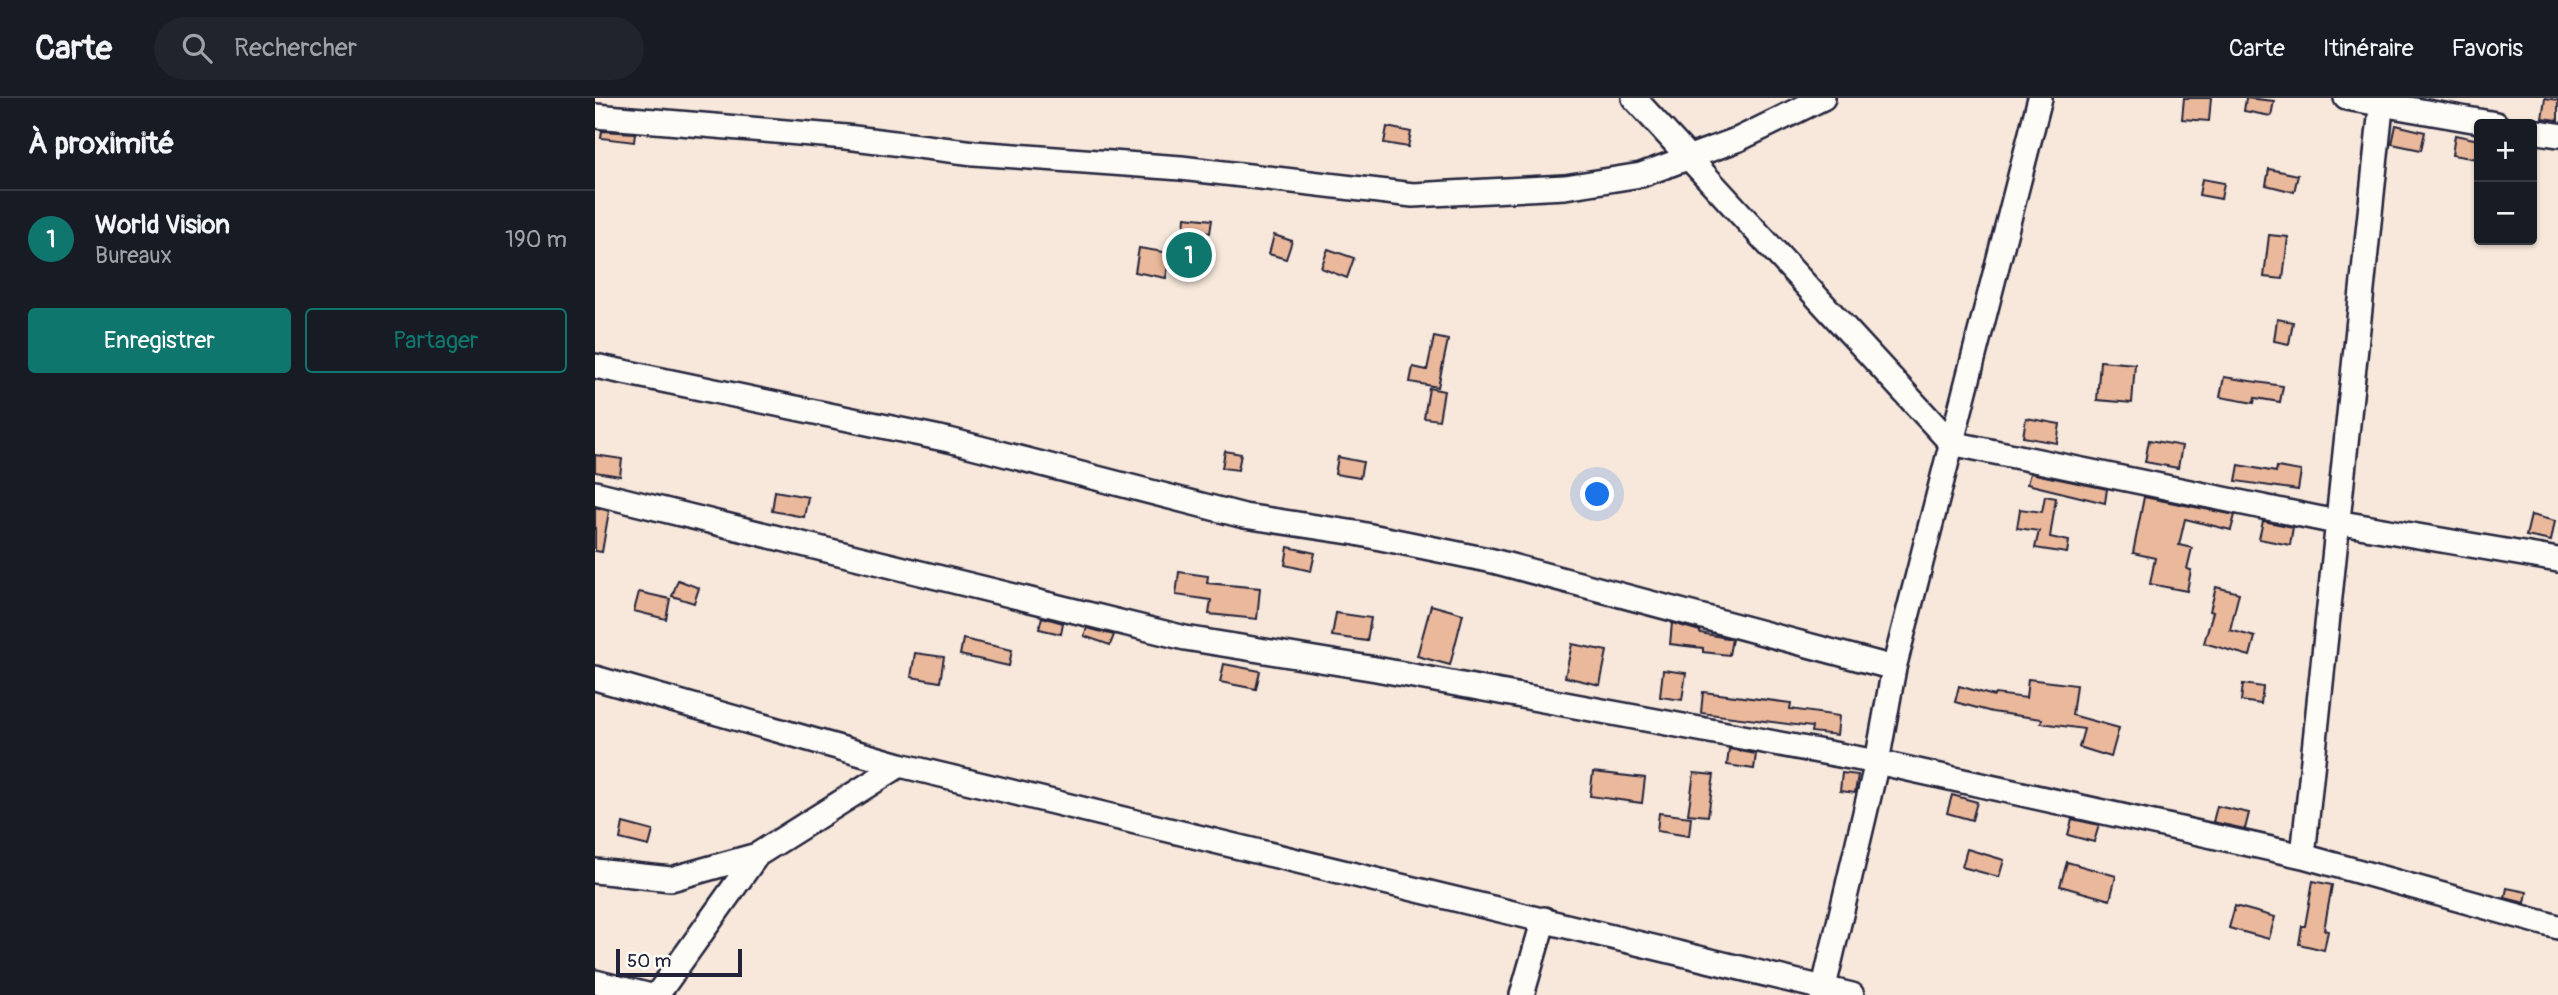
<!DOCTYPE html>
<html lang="fr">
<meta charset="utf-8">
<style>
:root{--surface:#171b24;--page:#20242c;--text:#f1f3f6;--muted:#9ea1a6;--line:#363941;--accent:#0f766e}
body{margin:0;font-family:Pangolin,sans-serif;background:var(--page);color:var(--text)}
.controls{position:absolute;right:21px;top:21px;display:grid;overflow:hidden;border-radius:7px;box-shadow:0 2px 5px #0004}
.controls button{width:63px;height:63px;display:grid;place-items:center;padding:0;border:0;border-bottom:2px solid var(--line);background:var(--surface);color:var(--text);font:35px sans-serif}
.scale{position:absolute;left:21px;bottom:18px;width:126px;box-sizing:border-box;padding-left:7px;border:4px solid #22223b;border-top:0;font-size:19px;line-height:24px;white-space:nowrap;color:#22223b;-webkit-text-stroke:5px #fdfcf7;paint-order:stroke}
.you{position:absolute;left:1003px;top:397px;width:24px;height:24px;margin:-18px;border:5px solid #fff;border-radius:50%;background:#1a73e8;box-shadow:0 0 0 10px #1a73e833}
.badge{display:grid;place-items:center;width:46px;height:46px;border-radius:50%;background:var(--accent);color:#fff;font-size:23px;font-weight:700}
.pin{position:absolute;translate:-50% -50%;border:4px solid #fff;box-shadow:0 2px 7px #0006}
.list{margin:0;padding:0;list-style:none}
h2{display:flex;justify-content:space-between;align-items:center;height:91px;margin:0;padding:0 28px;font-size:30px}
h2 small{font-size:23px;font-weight:400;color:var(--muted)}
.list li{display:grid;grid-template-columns:46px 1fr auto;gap:21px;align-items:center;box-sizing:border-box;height:98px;padding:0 28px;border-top:2px solid var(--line)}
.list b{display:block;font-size:26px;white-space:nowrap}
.list p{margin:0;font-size:23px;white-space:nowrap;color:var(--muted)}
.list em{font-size:23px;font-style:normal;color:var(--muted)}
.actions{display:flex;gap:14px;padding:21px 28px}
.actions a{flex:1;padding:16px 0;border:2px solid var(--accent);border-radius:7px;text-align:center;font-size:24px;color:var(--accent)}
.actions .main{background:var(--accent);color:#fff}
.icon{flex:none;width:38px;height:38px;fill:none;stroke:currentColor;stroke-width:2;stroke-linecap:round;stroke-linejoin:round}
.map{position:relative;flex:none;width:1963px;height:897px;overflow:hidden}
header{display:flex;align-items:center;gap:42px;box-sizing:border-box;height:98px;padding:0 35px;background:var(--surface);border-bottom:2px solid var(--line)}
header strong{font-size:33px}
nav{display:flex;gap:38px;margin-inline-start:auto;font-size:24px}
.search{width:490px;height:63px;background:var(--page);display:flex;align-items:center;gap:18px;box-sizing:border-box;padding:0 24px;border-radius:38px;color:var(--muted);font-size:26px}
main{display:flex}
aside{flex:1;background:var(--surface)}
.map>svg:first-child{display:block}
.building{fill:#eab89b;stroke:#22223b;stroke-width:2}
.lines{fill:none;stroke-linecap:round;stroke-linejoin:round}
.minor-casing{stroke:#22223b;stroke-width:28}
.minor{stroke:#fdfcf7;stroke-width:23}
</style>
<header>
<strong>Carte</strong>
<div class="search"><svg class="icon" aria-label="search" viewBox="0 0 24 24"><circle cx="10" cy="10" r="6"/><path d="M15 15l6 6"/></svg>Rechercher</div>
<nav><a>Carte</a><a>Itinéraire</a><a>Favoris</a></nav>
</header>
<main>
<aside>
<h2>À proximité<small></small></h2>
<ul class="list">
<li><span class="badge">1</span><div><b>World Vision</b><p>Bureaux</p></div><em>190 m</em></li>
</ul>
<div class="actions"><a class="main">Enregistrer</a><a>Partager</a></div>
</aside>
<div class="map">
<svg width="1963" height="897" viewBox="0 0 1963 897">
<rect width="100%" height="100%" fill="#f7e8db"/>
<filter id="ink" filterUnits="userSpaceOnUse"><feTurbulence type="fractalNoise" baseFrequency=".0143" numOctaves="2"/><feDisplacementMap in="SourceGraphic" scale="14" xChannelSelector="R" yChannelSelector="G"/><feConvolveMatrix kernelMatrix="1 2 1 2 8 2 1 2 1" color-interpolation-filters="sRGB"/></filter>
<g filter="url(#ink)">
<path class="building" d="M1589,0H1616L1614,23L1587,21Z
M1651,0L1679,3L1676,18L1649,13Z
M1950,0L1963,2V22L1947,20Z
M1801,27L1830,34L1826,52L1797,46Z
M792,29L816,34L813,49L789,45Z
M7,33L40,35L39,44L6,40Z
M1860,37L1884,42L1882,61L1857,57Z
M1674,71L1703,77L1699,94L1671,87Z
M1607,81L1629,85L1626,101L1604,97Z
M590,119L617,122L615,135L589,132Z
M679,137L697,143L691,161L674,156Z
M1674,137L1693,139L1688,181L1669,179Z
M544,150L575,155L571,180L540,174Z
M733,151L759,160L752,180L726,170Z
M1682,221L1698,224L1694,246L1679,243Z
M839,239L853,242L843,289L815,284L818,269L832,272Z
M1505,263L1540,266L1537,305L1502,302Z
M1629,279L1688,288L1685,304L1660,300L1659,305L1625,299Z
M834,290L849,293L844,322L829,320Z
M1431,320L1465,326L1462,345L1428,339Z
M1554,342L1587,348L1583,370L1550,364Z
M630,353L646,356L643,372L627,370Z
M0,357L27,361L25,378L0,374Z
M743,359L768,364L765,380L740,376Z
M1644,367L1681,374L1682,369L1706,373L1703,392L1641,383Z
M1435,375L1512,391L1510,405L1432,386Z
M180,393L213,399L209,419L177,413Z
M1450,398L1461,400L1455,439L1474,443L1472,455L1440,450L1444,433L1422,430L1425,411L1447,414Z
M1549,399L1640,417L1636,432L1590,421L1584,447L1597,450L1592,471L1596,472L1592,493L1555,486L1560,460L1538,455Z
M0,409L14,413L7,454L0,453Z
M1936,417L1960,423L1956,443L1931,438Z
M1668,423L1698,429L1695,447L1664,441Z
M693,449L720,455L716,473L690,467Z
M584,474L613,478L612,485L665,490L662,521L614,516L616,502L581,497Z
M83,482L104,490L99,505L77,498Z
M1621,489L1644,495L1635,532L1660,539L1655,558L1609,545L1618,514L1615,513Z
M44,494L75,501L71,521L39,513Z
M836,507L868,516L855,567L822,558Z
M741,515L776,520L772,543L737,538Z
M447,519L468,525L466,536L444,531Z
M1077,525L1105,533V535L1137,541L1134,557L1108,554V550L1075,546Z
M492,530L519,537L515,547L489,538Z
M368,541L417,552L414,568L365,557Z
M977,546L1012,553L1005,587L970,579Z
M320,555L349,559L345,584L316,579Z
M629,566L665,573L661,591L625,584Z
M1068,572L1091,575L1087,602L1065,599Z
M1433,581L1481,587L1477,617L1524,630L1516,659L1484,649L1489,631L1446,625L1447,621L1397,614L1360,604L1364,588L1399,598L1400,596L1431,600Z
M1648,586L1668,589L1666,606L1646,603Z
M1108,594L1196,605L1195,611L1244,618L1242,637L1216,634L1217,629L1106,615Z
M1134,651L1161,656L1159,671L1132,667Z
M998,674L1050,680L1047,705L995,698Z
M1099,675L1119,677L1113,718L1093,716Z
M1247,675L1263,677L1260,695L1245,693Z
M1357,697L1382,704L1377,722L1352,715Z
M1622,708L1654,715L1650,731L1618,724Z
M1064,715L1096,719L1094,738L1062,733Z
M1477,721L1504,727L1499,744L1473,737Z
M28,725L58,733L54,748L25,741Z
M1372,751L1409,762L1404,779L1367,769Z
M1472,764L1521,778L1515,802L1465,788Z
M1718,783L1737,787L1729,832L1733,833L1729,852L1704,846L1707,828H1710Z
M1912,790L1932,794L1930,805L1910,800Z
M1640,808L1680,819L1674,841L1634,830Z"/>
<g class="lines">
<defs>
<path id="minor" d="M1039,0L1356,345L1741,424L1963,462
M1751,0L1901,26
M0,18L251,39L379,55L586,70L818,97L970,89L1046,77L1144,41L1228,0
M1937,33L1963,37
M0,268L354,342L649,418L761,435L898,463L1299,570
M0,395L590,540L781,571L1282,664L1708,758L1963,829
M0,580L305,667L1257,897
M1708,758L1787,0
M0,773L76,781L162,757L305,667
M0,884L52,897
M62,897L162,757
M927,897L949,821
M1227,897L1282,664L1299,570L1445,0"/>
</defs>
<use href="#minor" class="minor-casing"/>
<use href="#minor" class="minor"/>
</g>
</g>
</svg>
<div class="controls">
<button>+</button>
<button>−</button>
</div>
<div class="scale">50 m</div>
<div class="you"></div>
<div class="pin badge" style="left:594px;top:157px">1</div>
</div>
</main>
